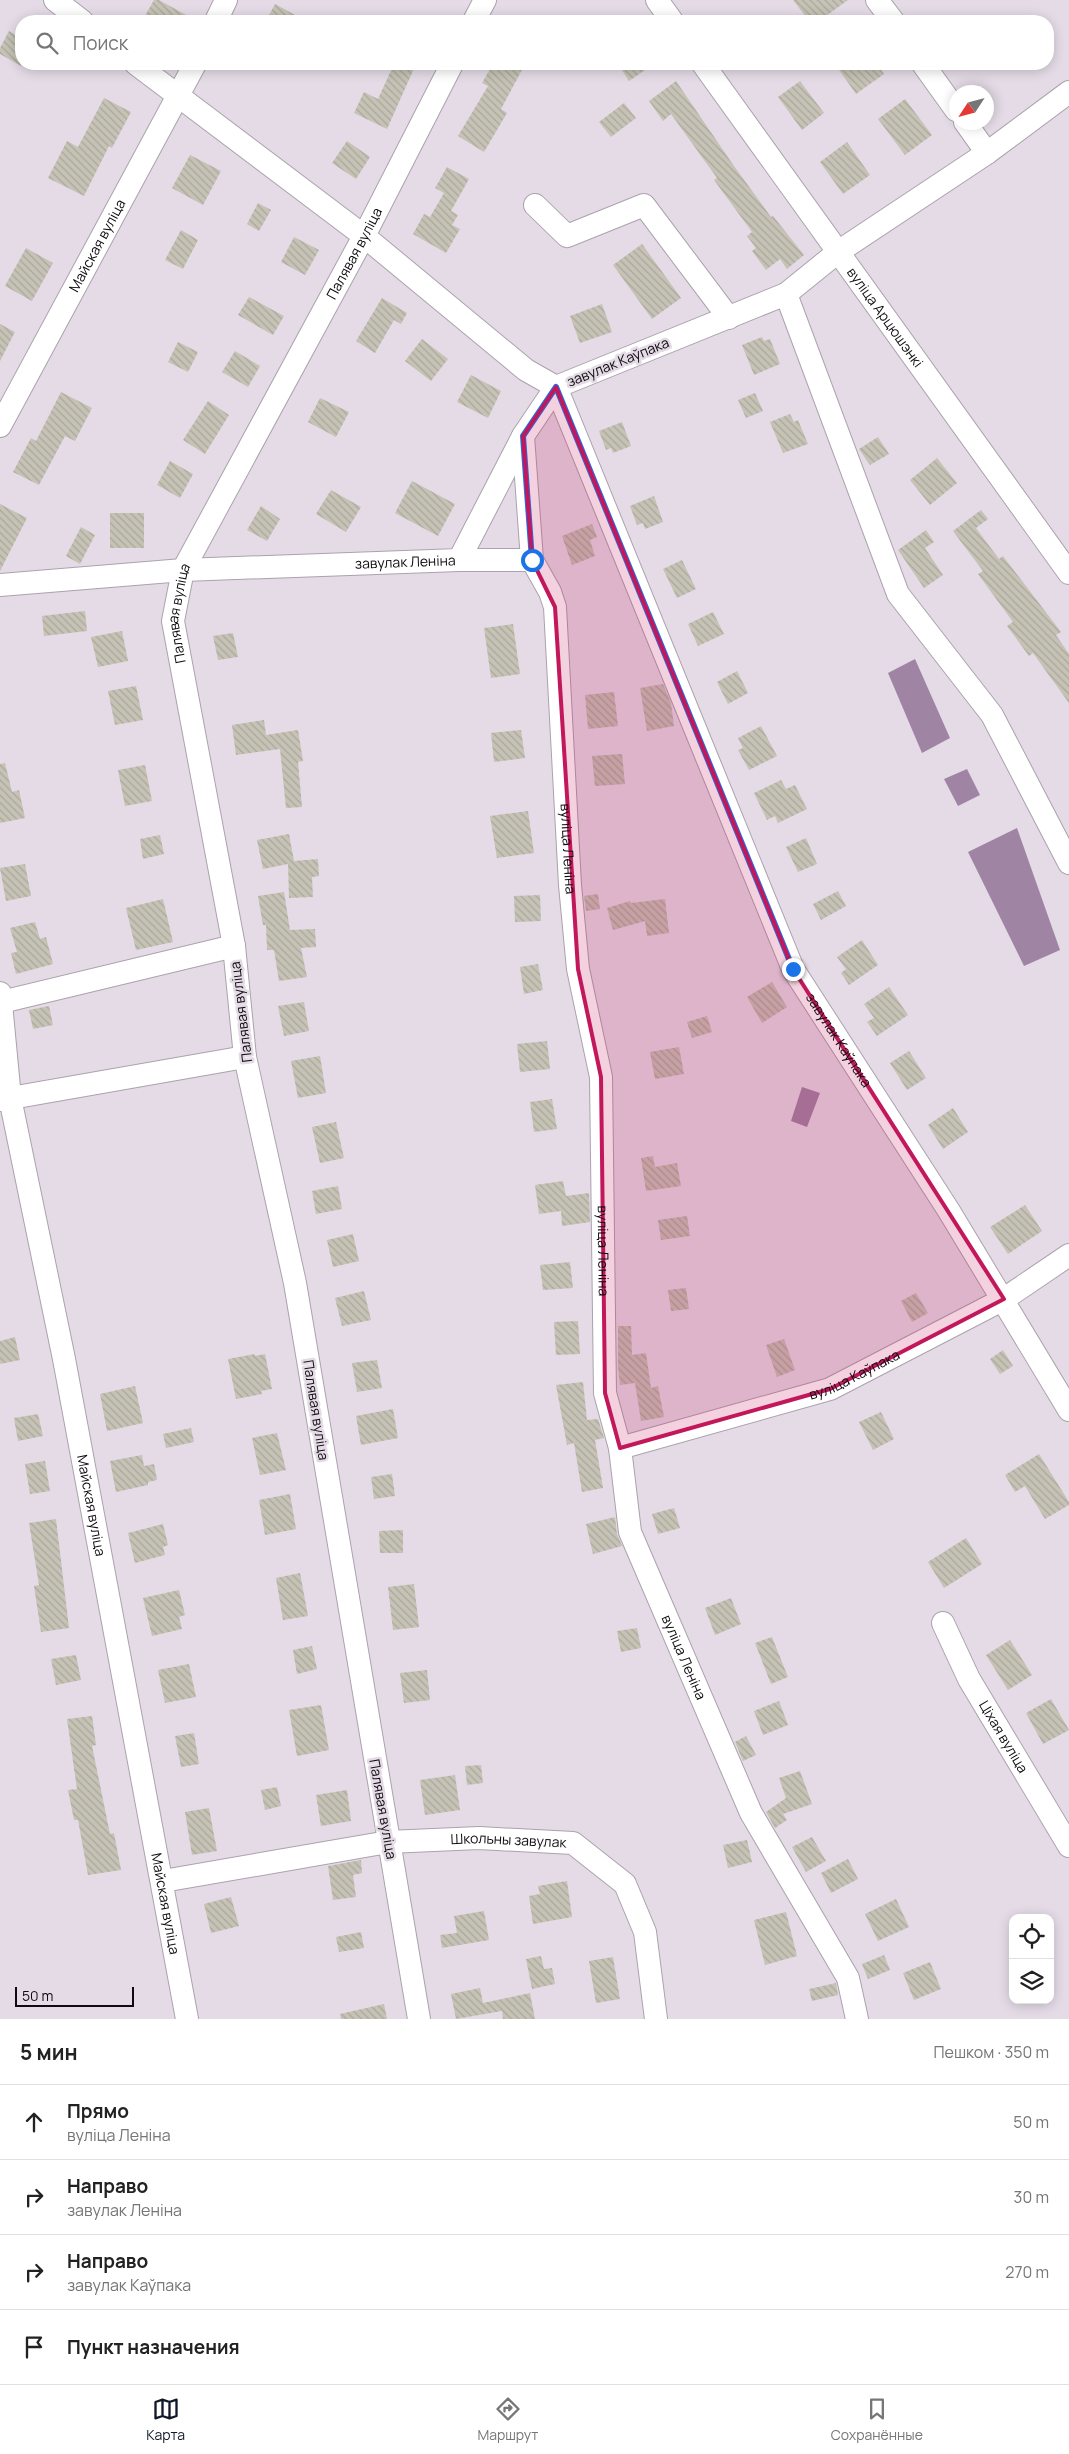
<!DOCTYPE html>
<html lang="ru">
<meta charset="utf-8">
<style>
:root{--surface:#fff;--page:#f6f6f6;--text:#222;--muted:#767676;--line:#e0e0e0;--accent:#111827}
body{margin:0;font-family:Manrope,sans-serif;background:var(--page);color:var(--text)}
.controls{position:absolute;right:15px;bottom:15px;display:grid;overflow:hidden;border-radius:10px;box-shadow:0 2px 12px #0003}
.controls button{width:45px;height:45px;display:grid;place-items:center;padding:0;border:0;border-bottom:1px solid var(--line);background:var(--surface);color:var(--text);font:25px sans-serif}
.compass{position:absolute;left:949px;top:85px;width:45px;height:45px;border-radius:50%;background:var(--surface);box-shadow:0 2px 12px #0003;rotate:234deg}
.scale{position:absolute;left:15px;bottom:12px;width:119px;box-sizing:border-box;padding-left:5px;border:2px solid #0e0b0e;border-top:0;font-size:14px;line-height:18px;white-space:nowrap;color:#0e0b0e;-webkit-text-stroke:4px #e4dbe6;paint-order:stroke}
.stop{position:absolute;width:15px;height:15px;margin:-11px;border:4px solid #1a73e8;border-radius:50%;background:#fff}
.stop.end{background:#1a73e8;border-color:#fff;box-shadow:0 1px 5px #0008}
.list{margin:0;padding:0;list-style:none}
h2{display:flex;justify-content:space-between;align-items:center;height:65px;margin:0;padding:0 20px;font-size:21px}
h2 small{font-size:16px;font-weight:400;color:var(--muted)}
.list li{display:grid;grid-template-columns:32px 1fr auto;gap:15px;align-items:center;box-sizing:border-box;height:75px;padding:0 20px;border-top:1px solid var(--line)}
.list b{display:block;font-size:19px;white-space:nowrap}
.list p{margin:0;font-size:16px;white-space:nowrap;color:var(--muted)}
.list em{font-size:16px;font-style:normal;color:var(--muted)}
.icon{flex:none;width:28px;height:28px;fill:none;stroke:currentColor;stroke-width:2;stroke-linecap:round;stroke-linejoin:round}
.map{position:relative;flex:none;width:1069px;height:2019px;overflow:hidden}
.search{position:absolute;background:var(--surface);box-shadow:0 2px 12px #0003;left:15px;right:15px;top:15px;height:55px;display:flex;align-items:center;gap:12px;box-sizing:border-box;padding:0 18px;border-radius:20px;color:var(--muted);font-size:19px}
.sheet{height:365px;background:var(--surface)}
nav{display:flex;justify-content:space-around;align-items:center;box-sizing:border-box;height:70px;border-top:1px solid var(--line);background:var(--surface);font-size:14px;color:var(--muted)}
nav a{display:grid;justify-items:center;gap:2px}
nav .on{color:var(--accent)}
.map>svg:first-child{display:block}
.water{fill:#9f84a4}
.building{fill:url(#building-back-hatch)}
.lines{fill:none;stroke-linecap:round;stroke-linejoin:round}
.minor-casing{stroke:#aba2ad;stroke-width:24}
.minor{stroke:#fff;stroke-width:22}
.route{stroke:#1a73e8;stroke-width:6}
.marked{fill:#c2185b;fill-opacity:0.2;stroke:#c2185b;stroke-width:4;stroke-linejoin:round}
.labels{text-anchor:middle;stroke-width:5;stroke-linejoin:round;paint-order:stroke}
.street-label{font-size:14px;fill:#0e0b0e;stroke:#e4dbe6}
</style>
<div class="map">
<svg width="1069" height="2019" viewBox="0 0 1069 2019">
<defs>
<pattern id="building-back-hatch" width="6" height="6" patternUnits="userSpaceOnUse" patternTransform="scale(1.25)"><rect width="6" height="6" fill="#c6c3b6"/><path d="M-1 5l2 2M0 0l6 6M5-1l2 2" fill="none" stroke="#a9a69b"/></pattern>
</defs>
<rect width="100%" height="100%" fill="#e4dbe6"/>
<path class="water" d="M915,659L950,738L922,753L888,673Z
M967,769L980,795L958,806L944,779Z
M1017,828L1060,950L1024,966L968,852Z
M802,1087L820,1093L807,1127L791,1121Z"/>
<path class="building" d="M154,0H159L197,21H142Z
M793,0H848L819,21H809Z
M275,4L306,21H266Z
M9,31L21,38V66L0,54V48Z
M394,64H416L387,129L354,113L364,92L378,99Z
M493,64H525L501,109L507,113L484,152L458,136L488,86L482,83Z
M618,64H654L629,81Z
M835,64H877L884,74L856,94Z
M676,81L734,166L771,217L773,216L804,255L787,269L780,259L766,270L752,251L756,248L747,236L752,232L714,180L717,178L671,114L663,121L649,101Z
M800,81L824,113L802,130L778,97Z
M104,98L131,112L112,148L109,146L84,196L48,178L67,141L78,147Z
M905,99L932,135L905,155L878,119Z
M624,103L636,118L611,137L599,122Z
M347,141L370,157L356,179L332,163Z
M847,142L870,175L843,194L820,162Z
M190,155L221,171L203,205L172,188Z
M447,167L469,179L451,211L458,215L452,225L460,229L446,253L413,234L424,214L430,217L444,193L435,188Z
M258,203L271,210L259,231L247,224Z
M181,230L198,240L183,269L165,260Z
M294,237L319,250L305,275L281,262Z
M642,244L681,298L652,319L613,265Z
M26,248L53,263L32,301L5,286Z
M249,297L284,316L273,335L238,315Z
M382,298L407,313L401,324L394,320L375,353L356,341Z
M602,304L612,332L580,343L570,316Z
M0,324L15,332L0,361Z
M762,337L764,341L770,339L780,364L754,375L742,345Z
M422,339L448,359L431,381L405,361Z
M178,342L198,352L188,372L168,362Z
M235,351L260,366L248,387L222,372Z
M471,375L501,391L488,418L457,402Z
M61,392L92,408L75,441L65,436L39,485L13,472L31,438L36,441Z
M755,393L763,411L746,418L738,400Z
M320,398L349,412L336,437L308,422Z
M208,401L229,415L205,454L183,440Z
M790,414L794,422L798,420L808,444L783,453L770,422Z
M622,422L631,446L613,453L611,448L606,450L599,431Z
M878,437L889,454L870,465L859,449Z
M937,458L957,483L930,505L910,480Z
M170,461L193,474L180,498L157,485Z
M412,481L455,504L438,536L395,513Z
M331,490L361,507L346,532L316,514Z
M654,496L663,522L645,529L643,523L637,525L630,506Z
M0,504L27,518L0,571Z
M261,506L280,519L267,541L247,530Z
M981,510L988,519L976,528L999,559L1003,556L1061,632L1056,635L1069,654V703L1033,653L1029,656L1007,626L1013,622L978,574L983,571L953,531Z
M110,513H144V548H110Z
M592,524L597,537L590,540L595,556L572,565L562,536Z
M81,527L95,535L80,564L66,556Z
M926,530L934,542L925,548L943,575L924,588L898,550Z
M682,560L696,589L677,598L663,569Z
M85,611L87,631L44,636L42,616Z
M713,612L724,634L698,646L688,624Z
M513,624L520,674L491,678L484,628Z
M122,631L128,661L98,667L91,637Z
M233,633L238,657L218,660L213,636Z
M737,671L748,693L728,704L717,682Z
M663,684L671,703L674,726L647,731L640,688Z
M136,686L143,720L115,725L108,691Z
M614,692L618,726L588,729L585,695Z
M264,720L266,735L298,730L303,761L298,762L302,807L286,808L280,749L236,755L232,725Z
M761,726L777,756L749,770L738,750L743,748L738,738Z
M521,730L525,758L494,762L491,733Z
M622,754L625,784L595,786L592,756Z
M5,763L12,792L19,790L25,818L0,823V764Z
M145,765L152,801L125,806L118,770Z
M781,780L786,789L795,785L807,809L778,823L775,816L767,820L754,793Z
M528,811L534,853L497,858L490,816Z
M289,834L294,861L318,859L319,876L312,877L313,897L289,898L288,864L263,869L257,840Z
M160,835L164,854L143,859L140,839Z
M806,838L817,864L798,872L786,847Z
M25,864L31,896L6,901L0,868Z
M838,891L846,906L821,920L813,904Z
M284,892L290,930L315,929L316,947L301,948L307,977L279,981L274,950H267L266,925H263L258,896Z
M598,894L600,909L586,911L584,896Z
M540,895L541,921L515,922L514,896Z
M163,899L173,942L136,950L126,908Z
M665,899L669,933L647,936L645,921L613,930L607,908L630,901L631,903Z
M35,922L40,939L46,937L53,964L16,974L11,953L17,952L10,928Z
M862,940L878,965L849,985L841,973L846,969L837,957Z
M538,964L543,990L524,994L520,967Z
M772,982L787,1007L762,1023L747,997Z
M889,987L908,1015L877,1036L867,1022L874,1018L864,1004Z
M304,1002L309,1031L284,1036L278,1006Z
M49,1006L53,1025L33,1029L29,1010Z
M707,1016L712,1032L692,1038L687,1022Z
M547,1041L550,1069L520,1072L517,1044Z
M679,1047L684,1074L655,1079L650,1052Z
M909,1051L926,1078L907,1090L890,1063Z
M320,1056L326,1093L298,1098L291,1061Z
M552,1099L557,1129L534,1132L530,1102Z
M953,1108L968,1132L943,1149L928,1125Z
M336,1122L344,1158L320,1163L312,1127Z
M653,1156L655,1167L677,1163L681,1186L646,1191L641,1158Z
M563,1181L566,1196L589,1193L590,1222L562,1226L561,1211L539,1214L535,1185Z
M338,1186L342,1209L316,1214L312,1191Z
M1025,1205L1042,1231L1008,1254L990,1227Z
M687,1216L690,1236L661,1240L658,1220Z
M353,1234L359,1261L333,1267L327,1240Z
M570,1262L573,1288L543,1290L540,1265Z
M686,1288L689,1309L671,1311L668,1290Z
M364,1291L371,1320L342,1326L335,1298Z
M916,1293L928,1313L912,1322L901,1301Z
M578,1321L580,1354L556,1355L554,1322Z
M618,1326H631L632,1355L646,1353L651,1388L658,1386L664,1417L641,1421L635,1383L620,1385L618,1366Z
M15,1337L20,1360L0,1364V1341Z
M784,1339L795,1370L777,1377L766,1345Z
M1003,1350L1013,1366L1000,1374L990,1359Z
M255,1354V1356L265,1354L272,1389L261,1391L262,1394L236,1399L228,1359Z
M377,1360L382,1388L357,1392L352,1363Z
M583,1382L587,1420L598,1419L604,1438L595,1440L603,1488L582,1492L574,1443L567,1445L556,1385Z
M135,1386L143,1423L107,1431L100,1394Z
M393,1409L398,1438L361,1445L356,1416Z
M881,1412L894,1439L873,1450L859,1422Z
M38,1414L43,1436L18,1441L14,1418Z
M191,1428L194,1442L166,1448L163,1434Z
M277,1433L286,1470L260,1475L252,1438Z
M1039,1454L1069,1502V1505L1045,1519L1025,1486L1015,1492L1005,1475Z
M142,1455L144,1466L154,1464L157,1480L148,1482V1485L116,1492L110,1461Z
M45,1461L50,1491L30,1494L25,1464Z
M392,1474L395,1496L374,1499L371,1477Z
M290,1494L296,1529L265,1535L259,1500Z
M674,1508L680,1528L658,1534L652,1514Z
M615,1517L617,1534L622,1546L593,1554L586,1524Z
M56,1519L69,1628L41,1632L34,1586L39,1585L29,1523Z
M163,1524L168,1545L163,1547L165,1555L135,1563L128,1533Z
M403,1530V1553H380L379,1531Z
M966,1538L982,1564L944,1588L928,1562Z
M300,1573L308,1616L283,1620L276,1578Z
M414,1584L419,1627L393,1630L388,1587Z
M179,1590L185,1615L179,1617L182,1629L152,1636L143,1598Z
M731,1598L741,1624L715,1635L705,1608Z
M637,1628L641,1648L621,1652L617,1631Z
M772,1637L788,1677L771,1684L755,1643Z
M1010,1640L1032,1675L1008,1690L986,1655Z
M312,1646L317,1669L297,1674L293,1650Z
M76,1655L81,1680L56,1685L51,1659Z
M189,1664L196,1697L165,1703L158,1670Z
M427,1670L430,1700L404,1703L400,1673Z
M1051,1699L1069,1730L1043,1744L1026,1713Z
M779,1701L788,1725L763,1735L754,1711Z
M321,1705L329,1750L297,1756L289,1710Z
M92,1716L96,1745L92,1746L110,1834L114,1833L121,1870L88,1875L78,1820H74L68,1790L77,1789L67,1719Z
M194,1733L199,1764L181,1767L175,1736Z
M746,1736L756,1755L743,1761L735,1742Z
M481,1765L483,1783L467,1785L465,1766Z
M800,1771L812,1804L783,1814L787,1820L775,1828L766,1812L786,1798L779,1778Z
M455,1775L460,1810L425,1815L420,1780Z
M277,1787L281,1806L265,1810L261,1790Z
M347,1790L351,1821L321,1826L316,1795Z
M209,1808L217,1851L192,1855L185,1812Z
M812,1837L826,1861L806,1872L792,1847Z
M747,1840L752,1862L728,1868L723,1845Z
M848,1859L858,1879L831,1893L821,1873Z
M361,1860L362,1873L353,1875L356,1897L333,1900L328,1866Z
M567,1881L572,1917L533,1924L529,1896L540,1894L538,1886Z
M231,1897L239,1926L211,1933L204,1904Z
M896,1899L909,1927L878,1941L865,1914Z
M484,1911L489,1940L442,1948L440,1935L457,1933L454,1916Z
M786,1912L797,1956L765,1965L754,1920Z
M361,1932L364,1948L339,1952L336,1937Z
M884,1955L890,1970L868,1979L862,1964Z
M541,1956L544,1969L552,1968L555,1984L532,1989L526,1959Z
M613,1957L620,1999L596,2003L589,1961Z
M930,1962L941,1989L914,2000L903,1973Z
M836,1983L838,1995L812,2001L809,1989Z
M480,1988L483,2003L530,1993L535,2019H503L502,2011L456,2019L451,1994Z
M384,2004L387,2019H341L340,2014Z"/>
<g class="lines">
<defs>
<g id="minor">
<path d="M55,0L82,21"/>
<path d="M657,0L672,21"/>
<path d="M877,0L893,21"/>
<path d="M216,21L226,0"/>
<path d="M474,21L485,0"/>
<path id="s1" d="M703,64L1069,573"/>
<path d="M923,64L956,110"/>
<path id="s2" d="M1069,92L987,153L838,252L786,294L556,387L793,969L949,1211L1069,1410"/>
<path d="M965,122L987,153"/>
<path d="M535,205L567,236L644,205L729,318"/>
<path d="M786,294L898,594L992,715L1069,863"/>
<path id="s3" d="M0,426L195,64"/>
<path id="s4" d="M523,436L532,560L550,592L555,607L570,885L578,969L601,1077L605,1393L620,1448L630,1532L751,1813L848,1978L857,2019"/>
<path d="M459,560H532"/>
<path id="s5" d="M0,585L183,570L459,560L523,436L556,387L526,370L364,236L136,64"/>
<path id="s6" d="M0,993L10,1098L64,1359L187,2019"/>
<path d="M1,1002L234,946"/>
<path d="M0,1100L245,1057"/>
<path id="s7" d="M620,1448L830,1389L1004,1299L1069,1255"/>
<path id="s8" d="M943,1623L969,1679L1069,1846"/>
<path id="s9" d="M163,1881L388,1842L479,1838L573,1843L625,1884L645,1932L656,2019"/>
<path id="s10" d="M419,2019L295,1283L245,1057L234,946L173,621L183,570L364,236L452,64"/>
</g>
</defs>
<use href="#minor" class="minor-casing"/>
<use href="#minor" class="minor"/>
</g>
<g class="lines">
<path class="route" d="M532,560L523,436L556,387L793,969"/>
</g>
<path class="marked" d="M556,387L793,969L1004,1299L830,1389L620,1448L605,1393L601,1077L578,969L555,607L532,560L523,436Z"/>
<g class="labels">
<g class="street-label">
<text dy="5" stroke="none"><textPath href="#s3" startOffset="205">Майская вуліца</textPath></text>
<text dy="5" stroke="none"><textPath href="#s10" startOffset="1832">Палявая вуліца</textPath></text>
<text dy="5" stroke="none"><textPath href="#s1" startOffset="312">вуліца Арцюшэнкі</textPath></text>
<text transform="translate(618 362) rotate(-22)" y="5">завулак Каўпака</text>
<text dy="5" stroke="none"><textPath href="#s5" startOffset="406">завулак Леніна</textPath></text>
<text dy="5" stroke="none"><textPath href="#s10" startOffset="1428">Палявая вуліца</textPath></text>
<text dy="5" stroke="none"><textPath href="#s4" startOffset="419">вуліца Леніна</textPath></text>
<text transform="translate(241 1012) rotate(-97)" y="5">Палявая вуліца</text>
<text dy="5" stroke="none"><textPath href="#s2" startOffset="1309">завулак Каўпака</textPath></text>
<text dy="5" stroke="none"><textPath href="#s4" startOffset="824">вуліца Леніна</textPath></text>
<text dy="5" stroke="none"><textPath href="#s7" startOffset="246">вуліца Каўпака</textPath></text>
<text transform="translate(316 1410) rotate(81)" y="5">Палявая вуліца</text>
<text dy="5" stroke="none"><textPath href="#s6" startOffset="521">Майская вуліца</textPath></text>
<text dy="5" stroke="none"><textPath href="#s4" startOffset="1244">вуліца Леніна</textPath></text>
<text dy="5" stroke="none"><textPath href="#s8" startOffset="129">Ціхая вуліца</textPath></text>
<text transform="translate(383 1809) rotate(80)" y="5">Палявая вуліца</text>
<text dy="5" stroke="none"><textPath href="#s9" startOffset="349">Школьны завулак</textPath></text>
<text dy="5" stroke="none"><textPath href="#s6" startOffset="926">Майская вуліца</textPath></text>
</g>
</g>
</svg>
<div class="controls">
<button><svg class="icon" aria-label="locate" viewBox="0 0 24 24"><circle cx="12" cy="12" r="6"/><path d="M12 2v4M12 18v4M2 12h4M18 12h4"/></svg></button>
<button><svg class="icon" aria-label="layers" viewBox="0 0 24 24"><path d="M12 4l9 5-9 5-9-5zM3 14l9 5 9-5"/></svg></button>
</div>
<svg class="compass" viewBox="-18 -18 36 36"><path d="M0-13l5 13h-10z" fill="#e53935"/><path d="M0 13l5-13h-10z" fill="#767676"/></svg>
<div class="scale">50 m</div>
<div class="stop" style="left:532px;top:560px"></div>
<div class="stop end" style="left:793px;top:969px"></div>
<div class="search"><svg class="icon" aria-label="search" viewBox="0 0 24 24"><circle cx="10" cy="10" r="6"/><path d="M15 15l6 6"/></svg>Поиск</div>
</div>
<section class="sheet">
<h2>5 мин<small>Пешком · 350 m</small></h2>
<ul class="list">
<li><svg class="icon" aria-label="ahead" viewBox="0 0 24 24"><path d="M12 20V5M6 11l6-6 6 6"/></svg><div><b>Прямо</b><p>вуліца Леніна</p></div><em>50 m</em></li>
<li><svg class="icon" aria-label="right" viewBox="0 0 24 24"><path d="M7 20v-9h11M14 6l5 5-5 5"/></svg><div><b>Направо</b><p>завулак Леніна</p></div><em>30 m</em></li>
<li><svg class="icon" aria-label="right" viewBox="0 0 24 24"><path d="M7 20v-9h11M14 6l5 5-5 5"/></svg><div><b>Направо</b><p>завулак Каўпака</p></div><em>270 m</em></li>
<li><svg class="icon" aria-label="arrive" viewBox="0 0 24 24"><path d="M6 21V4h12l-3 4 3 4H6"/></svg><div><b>Пункт назначения</b></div></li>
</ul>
</section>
<nav>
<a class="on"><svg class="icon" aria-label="map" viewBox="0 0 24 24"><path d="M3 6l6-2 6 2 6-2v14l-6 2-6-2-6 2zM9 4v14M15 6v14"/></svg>Карта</a>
<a><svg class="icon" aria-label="directions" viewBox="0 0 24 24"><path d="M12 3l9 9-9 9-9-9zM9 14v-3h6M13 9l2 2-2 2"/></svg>Маршрут</a>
<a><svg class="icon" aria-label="saved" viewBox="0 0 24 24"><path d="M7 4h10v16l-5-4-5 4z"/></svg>Сохранённые</a>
</nav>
